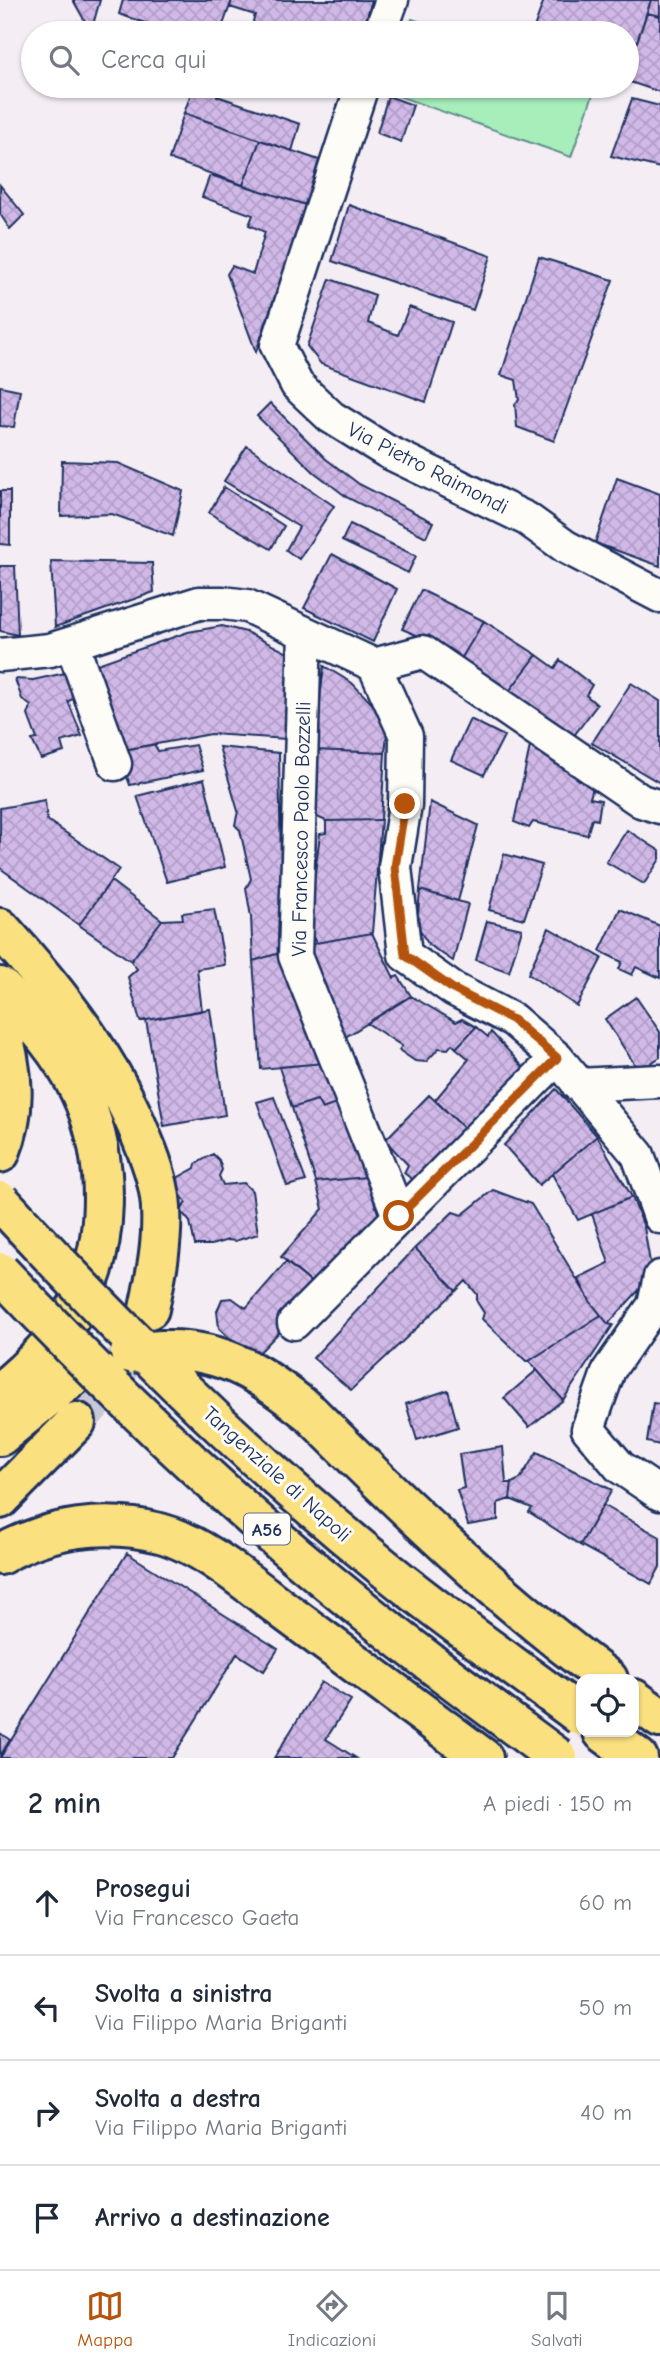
<!DOCTYPE html>
<html lang="it">
<meta charset="utf-8">
<style>
:root{--surface:#fff;--page:#f2f2f3;--text:#1f2937;--muted:#747a83;--line:#e0e1e3;--accent:#b45309}
body{margin:0;font-family:"Comic Neue",sans-serif;background:var(--page);color:var(--text)}
.controls{position:absolute;right:21px;bottom:21px;display:grid;overflow:hidden;border-radius:14px;box-shadow:0 2px 5px #0004}
.controls button{width:63px;height:63px;display:grid;place-items:center;padding:0;border:0;border-bottom:2px solid var(--line);background:var(--surface);color:var(--text);font:35px sans-serif}
.stop{position:absolute;width:21px;height:21px;margin:-16px;border:5px solid #b45309;border-radius:50%;background:#fff}
.stop.end{background:#b45309;border-color:#fff;box-shadow:0 2px 7px #0008}
.list{margin:0;padding:0;list-style:none}
h2{display:flex;justify-content:space-between;align-items:center;height:91px;margin:0;padding:0 28px;font-size:30px}
h2 small{font-size:23px;font-weight:400;color:var(--muted)}
.list li{display:grid;grid-template-columns:46px 1fr auto;gap:21px;align-items:center;box-sizing:border-box;height:105px;padding:0 28px;border-top:2px solid var(--line)}
.list b{display:block;font-size:26px;white-space:nowrap}
.list p{margin:0;font-size:23px;white-space:nowrap;color:var(--muted)}
.list em{font-size:23px;font-style:normal;color:var(--muted)}
.icon{flex:none;width:38px;height:38px;fill:none;stroke:currentColor;stroke-width:2;stroke-linecap:round;stroke-linejoin:round}
.map{position:relative;flex:none;width:660px;height:1758px;overflow:hidden}
.search{position:absolute;background:var(--surface);box-shadow:0 2px 5px #0004;left:21px;right:21px;top:21px;height:77px;display:flex;align-items:center;gap:18px;box-sizing:border-box;padding:0 24px;border-radius:38px;color:var(--muted);font-size:26px}
.sheet{height:511px;background:var(--surface)}
nav{display:flex;justify-content:space-around;align-items:center;box-sizing:border-box;height:98px;border-top:2px solid var(--line);background:var(--surface);font-size:19px;color:var(--muted)}
nav a{display:grid;justify-items:center;gap:4px}
nav .on{color:var(--accent)}
.map>svg:first-child{display:block}
.green{fill:#a7eebb;stroke:#618e8c;stroke-width:2}
.building{fill:url(#building-cross-hatch);stroke:#1b2f5e;stroke-width:2}
.lines{fill:none;stroke-linecap:round;stroke-linejoin:round}
.highway-tunnel{stroke:#c9c8d6;stroke-width:38;stroke-dasharray:38 19;stroke-linecap:butt}
.minor-casing{stroke:#1b2f5e;stroke-width:37}
.highway-casing{stroke:#1b2f5e;stroke-width:44}
.minor{stroke:#fdfcf7;stroke-width:32}
.highway{stroke:#fbe080;stroke-width:38}
.highway-bridge-casing{stroke:#1b2f5e;stroke-width:44;stroke-linecap:butt}
.highway-bridge{stroke:#fbe080;stroke-width:38}
.route{stroke:#b45309;stroke-width:9}
.labels{text-anchor:middle;stroke-width:6;stroke-linejoin:round;paint-order:stroke}
.shield{fill:#fdfcf7;stroke:#5f6c8c;stroke-width:2}
.shield-label{font-size:19px;font-weight:bold;fill:#1b2f5e}
.street-label{font-size:21px;fill:#1b2f5e;stroke:#fdfcf7}
</style>
<div class="map">
<svg width="660" height="1758" viewBox="0 0 660 1758">
<defs>
<pattern id="building-cross-hatch" width="8" height="8" patternUnits="userSpaceOnUse" patternTransform="scale(1.75)"><rect width="8" height="8" fill="#d0b8e7"/><path d="M0 0l8 8M0 8l8-8" fill="none" stroke="#b29ec9"/></pattern>
</defs>
<rect width="100%" height="100%" fill="#f4eef4"/>
<filter id="ink" filterUnits="userSpaceOnUse"><feTurbulence type="fractalNoise" baseFrequency=".0143" numOctaves="2"/><feDisplacementMap in="SourceGraphic" scale="14" xChannelSelector="R" yChannelSelector="G"/><feConvolveMatrix kernelMatrix="1 2 1 2 8 2 1 2 1" color-interpolation-filters="sRGB"/></filter>
<g filter="url(#ink)">
<path class="green" d="M412,19L452,33H407Z
M389,86H596L571,157L387,92Z"/>
<path class="building" d="M73,0H100L91,32Z
M123,0H232L220,33H174L119,14Z
M232,0H372L362,33H260L253,21L255,15L230,7Z
M544,0H651L627,71V33H532Z
M651,0H660V16L647,13Z
M647,13L660,16V92L627,81V71Z
M194,86H220L217,96L300,124L292,151L184,113Z
M388,96L413,105L401,142L377,133Z
M632,99L660,106V168L611,156Z
M184,113L260,140L243,185L169,159Z
M260,140L319,160L306,205L243,185Z
M210,175L306,205L256,352L227,274L232,266L253,274L265,232L249,225L253,215L202,197Z
M0,185L24,215L10,229L0,214Z
M349,205L491,256L473,310L332,261Z
M539,257L613,280L554,441L517,427L515,404L519,400L516,380L501,375Z
M330,279L375,295L368,323L398,335L409,307L452,322L426,402L321,364L307,346Z
M0,386L20,390L14,427L0,426Z
M270,403L326,459L359,484L433,522L426,537L348,498L314,472L257,416Z
M247,446L334,506L299,559L286,550L299,527L224,481Z
M62,461L118,463L183,491L173,536L112,514L61,516Z
M617,478L660,494V566L595,543Z
M224,487L284,526L271,549L209,513Z
M0,491H10V545L0,544Z
M350,524L416,556L408,573L342,541Z
M332,554L397,589L373,642L304,608Z
M51,561L152,563L154,592L55,627Z
M0,566H15L18,635L0,631Z
M421,590L484,621L461,659L445,647L402,629Z
M484,621L537,655L507,694L461,659Z
M222,626L246,632L292,655L286,739L211,734L118,751L86,668L188,632Z
M537,655L555,668L560,660L592,685L586,695L597,705L569,742L507,694Z
M324,666L352,683L381,713L387,734L385,753L314,750Z
M70,672L79,697L68,701L82,736L61,742L64,752L41,759L32,740L37,739L28,715L31,706L22,699L15,679L33,680Z
M631,683L660,701V783L592,743Z
M470,719L504,736L484,775L451,760Z
M533,732L594,784L590,798L601,800L598,820L592,819L587,835L533,822L529,828L514,822Z
M154,744L158,751L195,745L203,770L130,785L118,751Z
M219,747L279,753L281,867L285,871L283,952L253,961L251,917L246,888L251,879L240,830L235,825L238,811Z
M314,750L385,753L381,820L326,821L315,816L313,807Z
M204,779L225,867L167,882L137,796Z
M45,800L47,820L119,869L79,925L0,868V808Z
M430,802L478,825L458,901L420,890Z
M381,820L372,933L316,943L312,935L313,919L310,913L320,834L326,833V821Z
M627,830L660,851V859L644,884L606,862Z
M504,854L542,865L524,919L489,910Z
M111,881L162,920L131,961L79,925Z
M420,890L468,904L453,961L429,945L420,931L418,915Z
M214,909L225,965L197,969L202,1011L140,1021L128,977L137,969L131,961L162,920L183,919L182,913Z
M620,909L660,926V978L636,967L632,975L619,969L622,962L600,951Z
M487,921L522,929L509,972L476,960Z
M549,928L602,958L577,1006L528,974Z
M372,933L394,978L398,976L411,996L339,1041L306,949L316,943Z
M283,952L324,1063L261,1069L253,961Z
M411,996L456,1022L462,1019L476,1027L456,1048L452,1044L448,1049L439,1048L426,1062L415,1061L399,1050L402,1046L367,1023Z
M636,997L660,1032V1057L639,1071L605,1019Z
M210,1009L225,1115L164,1126L146,1020Z
M476,1027L488,1037L491,1032L525,1069L466,1130L435,1100L469,1059L456,1048Z
M324,1063L339,1103L322,1109L317,1100L292,1108L279,1067Z
M556,1089L597,1136L539,1185L504,1145Z
M429,1095L466,1130L417,1183L404,1173L408,1165L385,1140Z
M274,1097L306,1181L287,1186L257,1102Z
M317,1100L322,1109L339,1103L366,1177L316,1182L292,1108Z
M597,1136L632,1197L578,1220L552,1174Z
M213,1154L219,1160L222,1170L219,1176L223,1185L244,1183L252,1191L258,1234L235,1241L228,1240L211,1245H195L190,1222L181,1211L186,1202L178,1191L177,1178L195,1168L196,1164Z
M366,1177L382,1225L320,1290L281,1257L323,1209L316,1182Z
M493,1190L531,1204L590,1301L601,1315L529,1361H526L482,1319L484,1313L477,1302V1294L466,1281L456,1291L415,1248L453,1212L462,1215Z
M632,1197L644,1227L651,1268L650,1278L608,1324L590,1301L578,1278L609,1263L592,1214Z
M415,1248L456,1291L351,1390L313,1358Z
M286,1262L320,1290L258,1354L249,1347L243,1351L219,1328L217,1311L222,1299L232,1298L246,1308Z
M601,1315L608,1324L613,1325L563,1400L529,1361Z
M537,1370L563,1400L529,1427L504,1398Z
M448,1390L458,1427L417,1440L406,1404Z
M653,1403L660,1404V1445L647,1442Z
M503,1447L506,1483H512L510,1499L498,1503V1520L468,1525L457,1490L464,1488L459,1454Z
M537,1452L612,1490L580,1545L529,1512L532,1508L510,1499L512,1483L520,1479Z
M603,1505L660,1537V1567L651,1584L580,1545Z
M127,1553L278,1649L264,1671L237,1654L172,1758H0Z
M321,1682L351,1700L326,1739L356,1758H274Z
M0,1733L10,1740L0,1756Z"/>
<g class="lines">
<path class="highway-tunnel" d="M76,1422L101,1394L127,1358"/>
<defs>
<path id="minor" d="M380,33L392,0
M362,86L277,346L297,385L331,417L386,451L527,519L566,547L660,596
M305,633L295,956L399,1216
M72,644L115,764
M0,655L50,650L199,603H223L247,606L374,665L406,736L405,805L395,867L405,955L453,989L513,1020L557,1058L638,1155L660,1217
M374,665L423,652L641,801L660,807
M578,1085L660,1081
M660,1277L654,1305L609,1370L588,1429L620,1467L660,1494
M294,1323L557,1058"/>
<path id="highway" d="M0,928C58,992 112,1060 143,1141C152,1162 160,1185 161,1208C163,1242 156,1275 149,1309
M0,987C33,1020 68,1060 85,1103C110,1164 110,1246 78,1305C60,1337 29,1369 0,1392
M0,1025C13,1069 18,1110 0,1153
M310,1413C404,1507 501,1600 608,1679
M0,1436L78,1372
M0,1499L76,1422
M0,1555C48,1527 105,1519 160,1533C205,1545 252,1587 290,1615C354,1663 419,1710 483,1758
M634,1699L660,1718
M603,1732L638,1758"/>
</defs>
<use href="#minor" class="minor-casing"/>
<use href="#highway" class="highway-casing"/>
<use href="#minor" class="minor"/>
<use href="#highway" class="highway"/>
<defs>
<path id="highway-bridge" d="M0,1201C118,1329 242,1453 378,1563C443,1617 513,1665 581,1716
M0,1272C103,1381 211,1486 327,1581C402,1643 480,1700 558,1758
M130,1353C141,1351 152,1351 163,1350C225,1348 264,1376 310,1413"/>
</defs>
<use href="#highway-bridge" class="highway-bridge-casing"/>
<use href="#highway-bridge" class="highway-bridge"/>
</g>
</g>
<g class="lines" filter="url(#ink)">
<path class="route" d="M399,1216L557,1058L513,1020L453,989L405,955L395,867L405,804"/>
</g>
<g class="labels">
<rect class="shield" x="244" y="1513.5" width="46" height="31" rx="5"/>
<g class="shield-label">
<text x="267" y="1536">A56</text>
</g>
<g class="street-label">
<text transform="translate(428 468) rotate(27)" y="7">Via Pietro Raimondi</text>
<text transform="translate(301 829) rotate(-89)" y="7">Via Francesco Paolo Bozzelli</text>
<text transform="translate(277 1474) rotate(42)" y="7">Tangenziale di Napoli</text>
</g>
</g>
</svg>
<div class="controls">
<button><svg class="icon" aria-label="locate" viewBox="0 0 24 24"><circle cx="12" cy="12" r="6"/><path d="M12 2v4M12 18v4M2 12h4M18 12h4"/></svg></button>
</div>
<div class="stop" style="left:399px;top:1216px"></div>
<div class="stop end" style="left:405px;top:804px"></div>
<div class="search"><svg class="icon" aria-label="search" viewBox="0 0 24 24"><circle cx="10" cy="10" r="6"/><path d="M15 15l6 6"/></svg>Cerca qui</div>
</div>
<section class="sheet">
<h2>2 min<small>A piedi · 150 m</small></h2>
<ul class="list">
<li><svg class="icon" aria-label="ahead" viewBox="0 0 24 24"><path d="M12 20V5M6 11l6-6 6 6"/></svg><div><b>Prosegui</b><p>Via Francesco Gaeta</p></div><em>60 m</em></li>
<li><svg class="icon" aria-label="left" viewBox="0 0 24 24"><path d="M17 20v-9H6M10 6l-5 5 5 5"/></svg><div><b>Svolta a sinistra</b><p>Via Filippo Maria Briganti</p></div><em>50 m</em></li>
<li><svg class="icon" aria-label="right" viewBox="0 0 24 24"><path d="M7 20v-9h11M14 6l5 5-5 5"/></svg><div><b>Svolta a destra</b><p>Via Filippo Maria Briganti</p></div><em>40 m</em></li>
<li><svg class="icon" aria-label="arrive" viewBox="0 0 24 24"><path d="M6 21V4h12l-3 4 3 4H6"/></svg><div><b>Arrivo a destinazione</b></div></li>
</ul>
</section>
<nav>
<a class="on"><svg class="icon" aria-label="map" viewBox="0 0 24 24"><path d="M3 6l6-2 6 2 6-2v14l-6 2-6-2-6 2zM9 4v14M15 6v14"/></svg>Mappa</a>
<a><svg class="icon" aria-label="directions" viewBox="0 0 24 24"><path d="M12 3l9 9-9 9-9-9zM9 14v-3h6M13 9l2 2-2 2"/></svg>Indicazioni</a>
<a><svg class="icon" aria-label="saved" viewBox="0 0 24 24"><path d="M7 4h10v16l-5-4-5 4z"/></svg>Salvati</a>
</nav>
